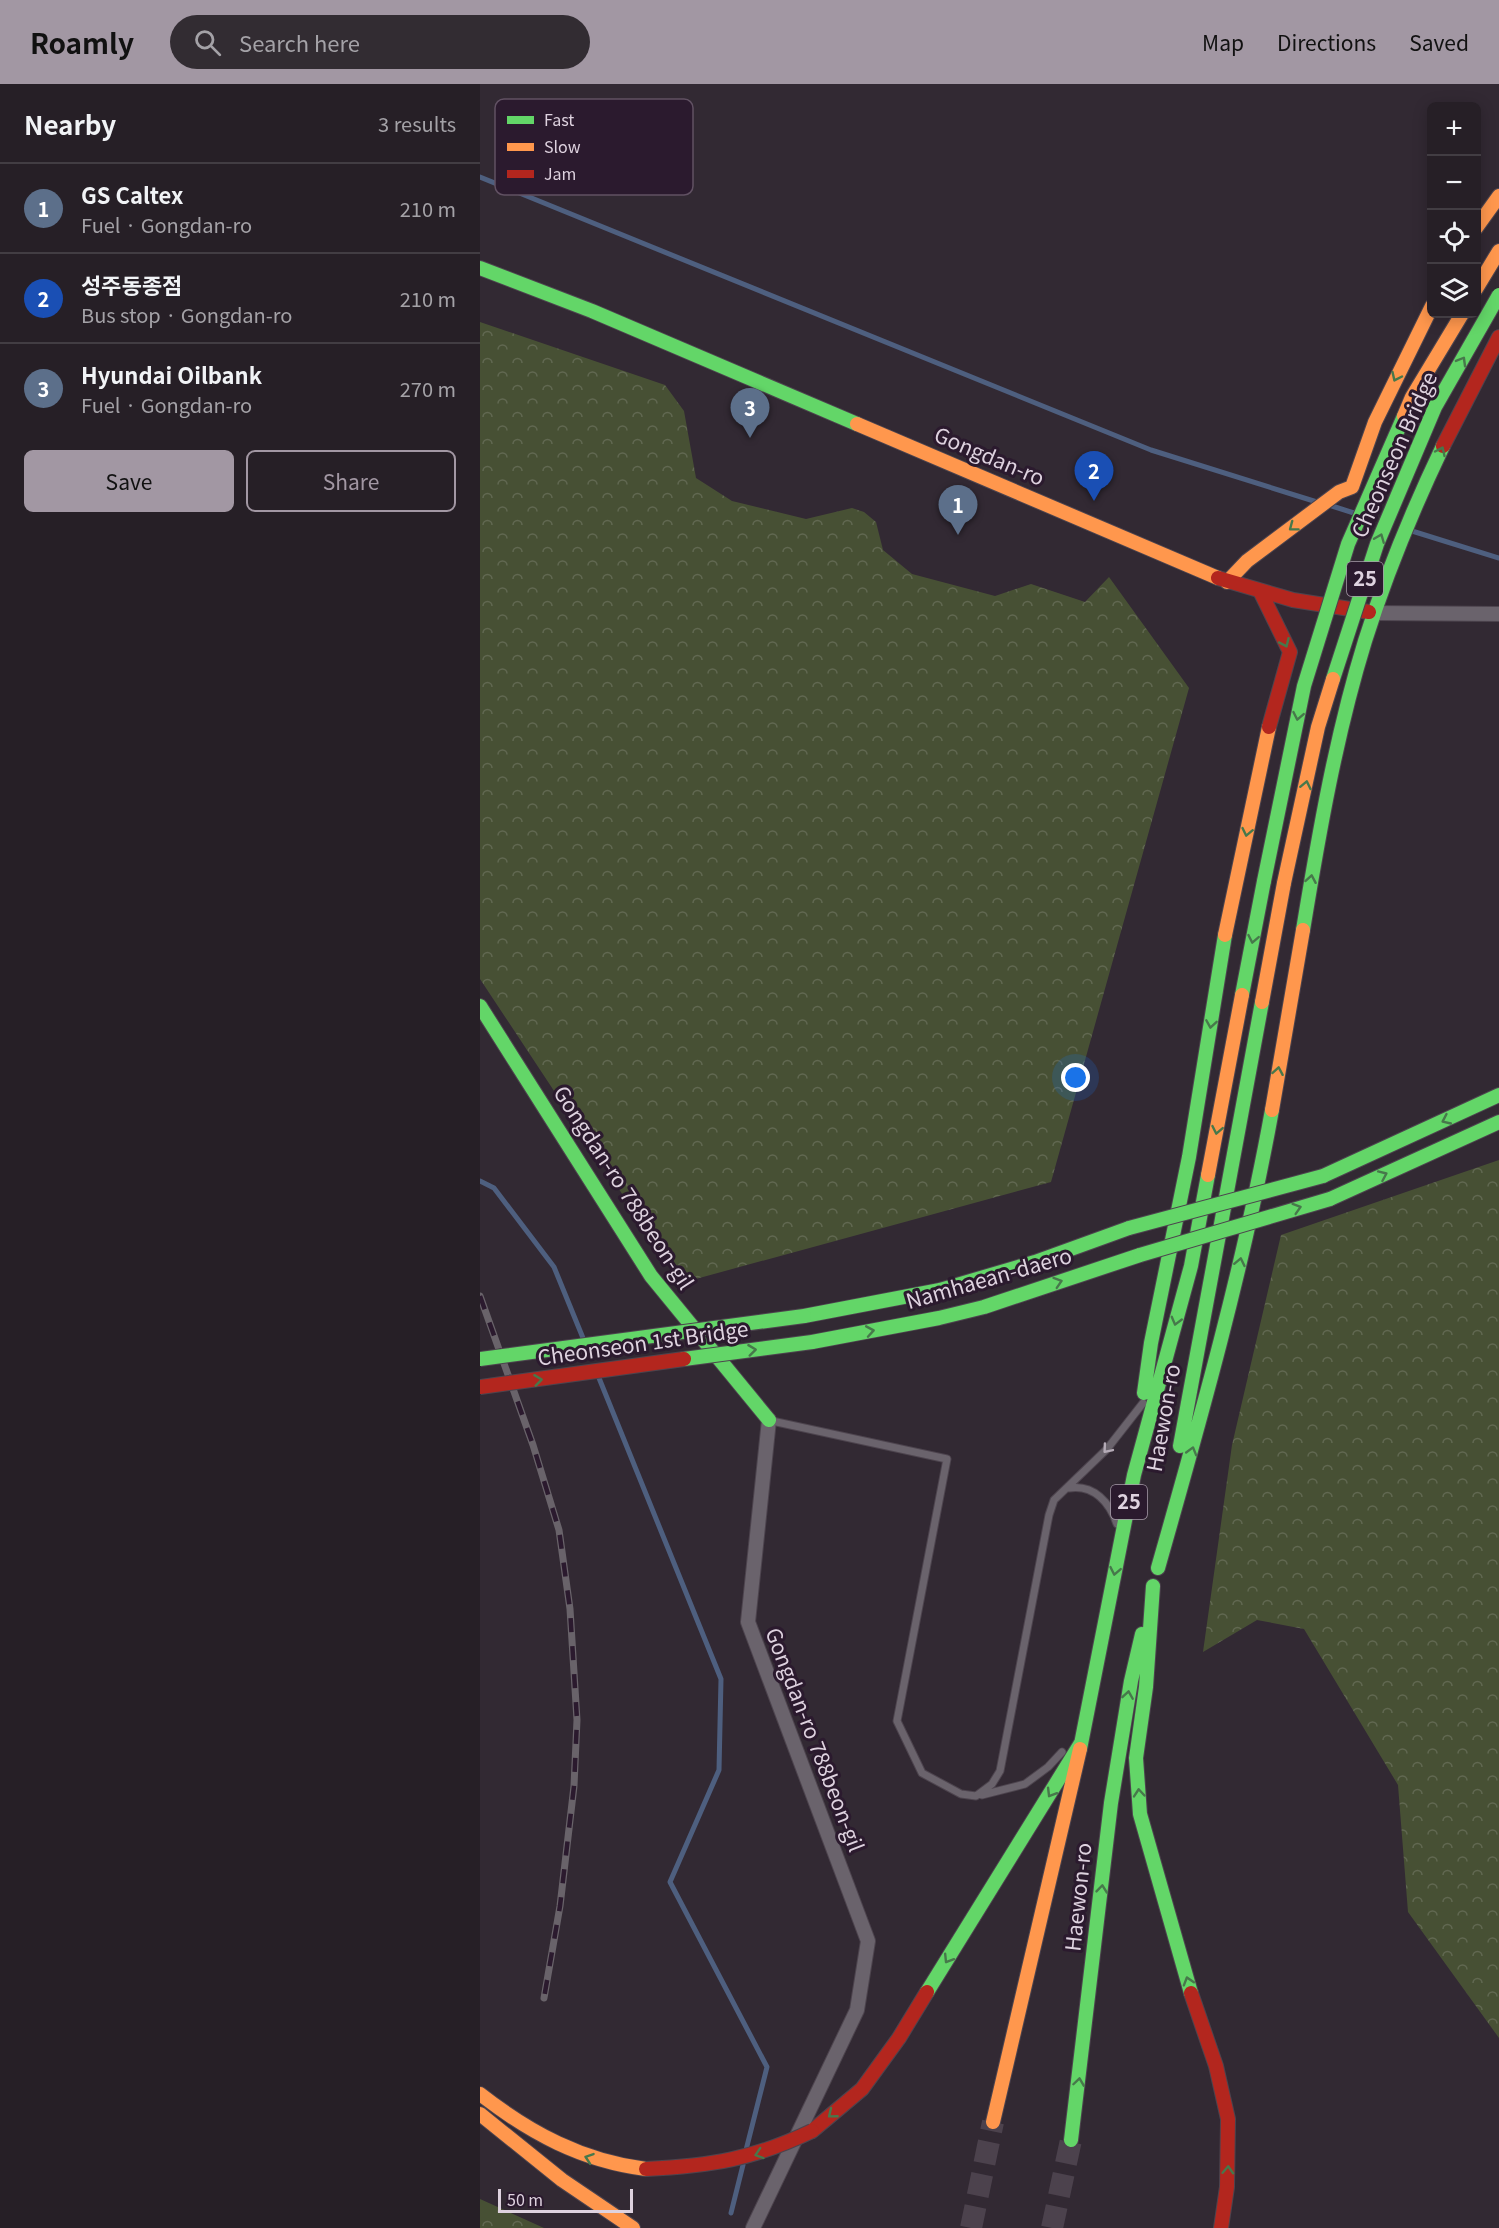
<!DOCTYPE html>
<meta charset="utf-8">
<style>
:root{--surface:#261f26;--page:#322c32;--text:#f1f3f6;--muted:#a4a2a7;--line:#423d43;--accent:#a297a3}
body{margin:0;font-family:Georgia,"Noto Sans KR",serif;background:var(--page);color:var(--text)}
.controls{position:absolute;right:18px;top:18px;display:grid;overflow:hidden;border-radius:9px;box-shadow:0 3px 15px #0003}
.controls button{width:54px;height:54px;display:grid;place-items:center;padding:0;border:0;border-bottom:2px solid var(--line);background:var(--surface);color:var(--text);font:30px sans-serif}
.scale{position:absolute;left:18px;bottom:15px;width:135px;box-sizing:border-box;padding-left:6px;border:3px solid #ded2df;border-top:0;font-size:16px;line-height:21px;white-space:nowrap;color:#ded2df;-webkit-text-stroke:4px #2b1a2e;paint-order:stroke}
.you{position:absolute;left:596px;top:994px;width:21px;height:21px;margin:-15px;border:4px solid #fff;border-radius:50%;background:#1a73e8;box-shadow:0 0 0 9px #1a73e833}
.badge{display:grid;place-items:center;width:39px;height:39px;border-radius:50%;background:var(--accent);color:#fff;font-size:20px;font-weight:700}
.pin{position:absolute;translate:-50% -50px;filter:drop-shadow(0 2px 3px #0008)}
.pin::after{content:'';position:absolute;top:32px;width:21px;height:18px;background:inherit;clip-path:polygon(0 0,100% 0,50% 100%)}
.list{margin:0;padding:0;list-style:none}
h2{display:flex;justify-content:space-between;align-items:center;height:78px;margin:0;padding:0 24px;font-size:26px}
h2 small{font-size:20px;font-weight:400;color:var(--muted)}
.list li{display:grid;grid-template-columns:39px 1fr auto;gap:18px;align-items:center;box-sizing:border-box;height:90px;padding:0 24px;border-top:2px solid var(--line)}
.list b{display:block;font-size:22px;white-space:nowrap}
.list p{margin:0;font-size:20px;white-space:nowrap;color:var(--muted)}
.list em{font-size:20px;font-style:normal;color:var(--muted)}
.actions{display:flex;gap:12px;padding:18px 24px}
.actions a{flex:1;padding:14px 0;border:2px solid var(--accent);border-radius:9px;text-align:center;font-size:21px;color:var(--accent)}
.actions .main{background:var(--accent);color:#111}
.icon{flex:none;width:33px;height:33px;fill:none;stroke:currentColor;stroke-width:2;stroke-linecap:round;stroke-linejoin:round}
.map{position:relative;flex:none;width:1019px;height:2144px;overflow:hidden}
header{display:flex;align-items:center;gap:36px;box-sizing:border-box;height:84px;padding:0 30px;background:var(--accent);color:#111}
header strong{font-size:28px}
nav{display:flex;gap:33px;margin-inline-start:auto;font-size:21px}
.search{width:420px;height:54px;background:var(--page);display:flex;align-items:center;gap:15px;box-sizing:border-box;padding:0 21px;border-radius:33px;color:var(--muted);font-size:22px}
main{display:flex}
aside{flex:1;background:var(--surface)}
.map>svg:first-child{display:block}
.forest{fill:url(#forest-crowns)}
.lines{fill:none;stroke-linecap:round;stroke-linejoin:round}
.stream{stroke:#4e5f7f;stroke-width:5}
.primary-tunnel{stroke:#4c424d;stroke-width:22;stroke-dasharray:22 11;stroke-linecap:butt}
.lane-casing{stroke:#4d444e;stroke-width:9}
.street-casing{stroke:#4d444e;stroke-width:16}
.fast-casing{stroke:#4d444e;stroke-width:16}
.slow-casing{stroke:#4d444e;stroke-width:16}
.jam-casing{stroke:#4d444e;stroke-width:16}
.lane{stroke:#6a636c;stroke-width:7}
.street{stroke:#6a636c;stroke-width:14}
.fast{stroke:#63d668;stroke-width:14}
.slow{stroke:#ff974d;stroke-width:14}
.jam{stroke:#b3261e;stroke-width:14}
.rail-casing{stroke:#69636a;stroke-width:7}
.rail{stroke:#2b1a2e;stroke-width:4.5;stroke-dasharray:14;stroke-linecap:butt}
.fast-bridge-casing{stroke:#4d444e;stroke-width:16;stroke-linecap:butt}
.slow-bridge-casing{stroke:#4d444e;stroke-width:16;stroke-linecap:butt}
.jam-bridge-casing{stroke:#4d444e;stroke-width:16;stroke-linecap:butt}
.fast-bridge{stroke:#63d668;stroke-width:14}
.slow-bridge{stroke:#ff974d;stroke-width:14}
.jam-bridge{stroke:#b3261e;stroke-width:14}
.oneway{stroke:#47784b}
.oneway2{stroke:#b5abb7}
.labels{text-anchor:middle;stroke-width:6;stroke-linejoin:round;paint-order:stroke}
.shield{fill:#2b1a2e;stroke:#a89baa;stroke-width:1.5}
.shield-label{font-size:20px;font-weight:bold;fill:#ded2df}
.street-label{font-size:21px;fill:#ded2df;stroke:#2b1a2e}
.key{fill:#2b1a2e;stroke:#615163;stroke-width:1.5}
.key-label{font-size:16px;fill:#ded2df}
</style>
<header>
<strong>Roamly</strong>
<div class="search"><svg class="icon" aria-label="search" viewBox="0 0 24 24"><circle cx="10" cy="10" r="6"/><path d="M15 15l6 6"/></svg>Search here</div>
<nav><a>Map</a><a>Directions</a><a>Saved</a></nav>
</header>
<main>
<aside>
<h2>Nearby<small>3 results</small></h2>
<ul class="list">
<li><span class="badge" style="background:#5c6f8a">1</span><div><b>GS Caltex</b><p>Fuel · Gongdan-ro</p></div><em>210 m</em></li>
<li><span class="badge" style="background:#1a4fb4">2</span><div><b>성주동종점</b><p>Bus stop · Gongdan-ro</p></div><em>210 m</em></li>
<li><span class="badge" style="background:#5c6f8a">3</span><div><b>Hyundai Oilbank</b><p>Fuel · Gongdan-ro</p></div><em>270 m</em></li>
</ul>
<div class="actions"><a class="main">Save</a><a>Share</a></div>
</aside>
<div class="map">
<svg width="1019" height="2144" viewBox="0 0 1019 2144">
<defs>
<pattern id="forest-crowns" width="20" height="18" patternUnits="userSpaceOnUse" patternTransform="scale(1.5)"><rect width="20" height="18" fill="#475034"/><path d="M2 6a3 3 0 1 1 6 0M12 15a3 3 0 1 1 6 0" fill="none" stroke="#616851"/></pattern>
</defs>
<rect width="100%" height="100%" fill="#322933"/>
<path class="forest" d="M0,238L185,301L204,327L216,394L252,417L326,435L372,424L384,428L396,438L403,466L432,490L515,512L551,500L605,518L629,493L709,604L571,1098L201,1199L0,895Z
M1019,1076V1954L928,1828L918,1701L824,1545L777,1536L723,1568L752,1361L801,1151Z
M0,2115L64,2144H0Z"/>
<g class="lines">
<path class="stream" d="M0,93L671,366L837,418
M852,422L874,429
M932,447L1019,474
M0,1097L14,1104L74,1183L103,1254
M119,1294L241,1595L239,1686L190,1798L287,1983L266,2066
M251,2129L263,2081"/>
<path class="primary-tunnel" d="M491,2144L513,2038
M572,2144L591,2056"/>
<defs>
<path id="lane" d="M292,1337L467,1375L417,1637L442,1689L481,1710L496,1712L512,1700L520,1687L569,1431L574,1416L627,1365L663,1319
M589,1404C614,1400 630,1419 637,1440
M502,1711L545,1700L568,1683L582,1668"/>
<path id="street" d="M894,529L1019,530
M273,2144L377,1926L388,1857L268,1538L289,1336"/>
<path id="fast" d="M0,184L112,227L377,340
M823,846C839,749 856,651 885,557C906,490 933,425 963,362
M762,911L784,797
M0,922L171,1192L289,1336
M843,1092L1019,1011
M850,1115L1019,1038
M324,1232L460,1206L555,1178L649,1144
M332,1258L459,1234L504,1223L660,1171
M664,1309L671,1259L709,1073L745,851
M700,1362L782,918
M678,1484C721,1333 764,1181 792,1026
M673,1502L666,1603L656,1674L660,1730L711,1909
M600,1665L654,1391L711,1182L728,1091
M447,1908L601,1659
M591,2056L631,1719L651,1597L662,1550"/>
<path id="slow" d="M996,144L1019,112
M996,205L1019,167
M377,340L738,494
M747,498L767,477L859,408L872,403L895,338L952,222
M745,851L789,643
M782,918L804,799
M792,1026L823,846
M728,1091L762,911
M0,2010C50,2049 102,2077 166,2085
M0,2030L82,2096L153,2144
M513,2038L600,1665"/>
<path id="jam" d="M963,362L1019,253
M738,494L813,516L889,528
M780,507L810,568L789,643
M711,1909L736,1982L748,2035L747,2103L741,2144
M332,2047L382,2005L419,1954L447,1908"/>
</defs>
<use href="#lane" class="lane-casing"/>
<use href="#street" class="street-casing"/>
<use href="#fast" class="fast-casing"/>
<use href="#slow" class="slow-casing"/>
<use href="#jam" class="jam-casing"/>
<use href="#lane" class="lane"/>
<use href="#street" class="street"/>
<use href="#fast" class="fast"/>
<use href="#slow" class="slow"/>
<use href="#jam" class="jam"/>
<defs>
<path id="rail" d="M0,1212L53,1361L79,1446L90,1525L97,1636L94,1702L80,1822L64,1914"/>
</defs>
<use href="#rail" class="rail-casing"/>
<use href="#rail" class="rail"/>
<defs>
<path id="fast-bridge" d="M853,595L897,460L955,323L1019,211
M784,797L824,602L868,460L924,332
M649,1144L843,1092
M660,1171L850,1115
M0,1275L324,1232
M204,1275L332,1258"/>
<path id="slow-bridge" d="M924,332L932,313L982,230
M804,799L838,643L853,595"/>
<path id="jam-bridge" d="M0,1303L204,1275
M166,2085C230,2082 274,2075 332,2047"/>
</defs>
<use href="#fast-bridge" class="fast-bridge-casing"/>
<use href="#slow-bridge" class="slow-bridge-casing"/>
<use href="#jam-bridge" class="jam-bridge-casing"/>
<use href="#fast-bridge" class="fast-bridge"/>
<use href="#slow-bridge" class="slow-bridge"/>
<use href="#jam-bridge" class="jam-bridge"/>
</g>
<defs><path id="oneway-chevron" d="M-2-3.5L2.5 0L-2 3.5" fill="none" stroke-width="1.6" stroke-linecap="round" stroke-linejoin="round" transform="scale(1.5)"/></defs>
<g class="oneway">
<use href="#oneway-chevron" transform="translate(982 277) rotate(-60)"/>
<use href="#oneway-chevron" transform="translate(916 293) rotate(115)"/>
<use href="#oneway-chevron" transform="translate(961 367) rotate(-65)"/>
<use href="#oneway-chevron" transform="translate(813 443) rotate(143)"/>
<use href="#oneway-chevron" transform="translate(900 454) rotate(-68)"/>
<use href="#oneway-chevron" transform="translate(805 559) rotate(66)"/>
<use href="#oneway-chevron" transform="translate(818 632) rotate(101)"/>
<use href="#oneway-chevron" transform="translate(826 701) rotate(-78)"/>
<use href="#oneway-chevron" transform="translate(767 748) rotate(102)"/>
<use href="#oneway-chevron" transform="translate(831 795) rotate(-80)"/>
<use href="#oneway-chevron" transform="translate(773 855) rotate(101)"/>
<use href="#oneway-chevron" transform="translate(731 940) rotate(99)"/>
<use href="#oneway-chevron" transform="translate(798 987) rotate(-80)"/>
<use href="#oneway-chevron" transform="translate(966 1036) rotate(155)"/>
<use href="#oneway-chevron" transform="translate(737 1046) rotate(101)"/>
<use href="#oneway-chevron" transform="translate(903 1091) rotate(-24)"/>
<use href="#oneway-chevron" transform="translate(817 1124) rotate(-17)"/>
<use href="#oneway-chevron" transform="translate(760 1178) rotate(-78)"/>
<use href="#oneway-chevron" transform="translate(578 1198) rotate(-18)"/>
<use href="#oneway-chevron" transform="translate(696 1237) rotate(105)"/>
<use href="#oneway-chevron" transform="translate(390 1247) rotate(-10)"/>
<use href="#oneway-chevron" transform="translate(272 1266) rotate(-7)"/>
<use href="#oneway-chevron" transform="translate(58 1296) rotate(-7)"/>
<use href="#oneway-chevron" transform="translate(712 1367) rotate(-74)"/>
<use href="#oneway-chevron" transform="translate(635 1487) rotate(101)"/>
<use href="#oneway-chevron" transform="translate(648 1611) rotate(-81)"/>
<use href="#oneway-chevron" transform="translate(571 1709) rotate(121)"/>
<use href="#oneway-chevron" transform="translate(659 1709) rotate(-95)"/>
<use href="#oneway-chevron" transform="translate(622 1805) rotate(-84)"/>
<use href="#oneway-chevron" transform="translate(468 1875) rotate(122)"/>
<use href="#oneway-chevron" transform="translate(708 1897) rotate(-107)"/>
<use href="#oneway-chevron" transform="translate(599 1998) rotate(-82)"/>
<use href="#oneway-chevron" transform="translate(352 2030) rotate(141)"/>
<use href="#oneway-chevron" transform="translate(279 2070) rotate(162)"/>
<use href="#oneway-chevron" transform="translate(109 2074) rotate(-161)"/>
<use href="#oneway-chevron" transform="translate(748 2086) rotate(-87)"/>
</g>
<use class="oneway2" href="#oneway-chevron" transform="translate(627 1365) rotate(130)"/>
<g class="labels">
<g class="shield">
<rect x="867" y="478" width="36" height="34" rx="4.5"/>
<rect x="631" y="1401" width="36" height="34" rx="4.5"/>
</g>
<g class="shield-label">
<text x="885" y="502">25</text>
<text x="649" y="1425">25</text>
</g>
<g class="street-label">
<text transform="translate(915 371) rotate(-66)" y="7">Cheonseon Bridge</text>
<text transform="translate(509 373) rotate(23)" y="7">Gongdan-ro</text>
<text transform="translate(143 1104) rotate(57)" y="7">Gongdan-ro 788beon-gil</text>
<text transform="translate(509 1195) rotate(-16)" y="7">Namhaean-daero</text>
<text transform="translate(163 1260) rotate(-8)" y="7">Cheonseon 1st Bridge</text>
<text transform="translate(684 1334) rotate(-80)" y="7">Haewon-ro</text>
<text transform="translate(334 1656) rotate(69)" y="7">Gongdan-ro 788beon-gil</text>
<text transform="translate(599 1813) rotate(-84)" y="7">Haewon-ro</text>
</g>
</g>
<rect x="15" y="15" width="198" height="96" rx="9" class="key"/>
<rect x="27" y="32" width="27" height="8" fill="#63d668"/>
<rect x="27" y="59" width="27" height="8" fill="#ff974d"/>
<rect x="27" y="86" width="27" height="8" fill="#b3261e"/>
<g class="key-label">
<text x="64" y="42">Fast</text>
<text x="64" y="69">Slow</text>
<text x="64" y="96">Jam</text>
</g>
</svg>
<div class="controls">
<button>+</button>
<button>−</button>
<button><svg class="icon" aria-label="locate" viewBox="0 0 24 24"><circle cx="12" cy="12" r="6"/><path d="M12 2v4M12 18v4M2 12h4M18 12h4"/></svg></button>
<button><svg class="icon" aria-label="layers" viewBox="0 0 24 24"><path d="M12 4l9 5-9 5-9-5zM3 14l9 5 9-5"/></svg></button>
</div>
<div class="scale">50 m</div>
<div class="you"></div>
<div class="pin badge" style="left:478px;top:451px;background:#5c6f8a">1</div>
<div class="pin badge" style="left:614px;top:417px;background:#1a4fb4">2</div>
<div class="pin badge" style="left:270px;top:354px;background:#5c6f8a">3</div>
</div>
</main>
